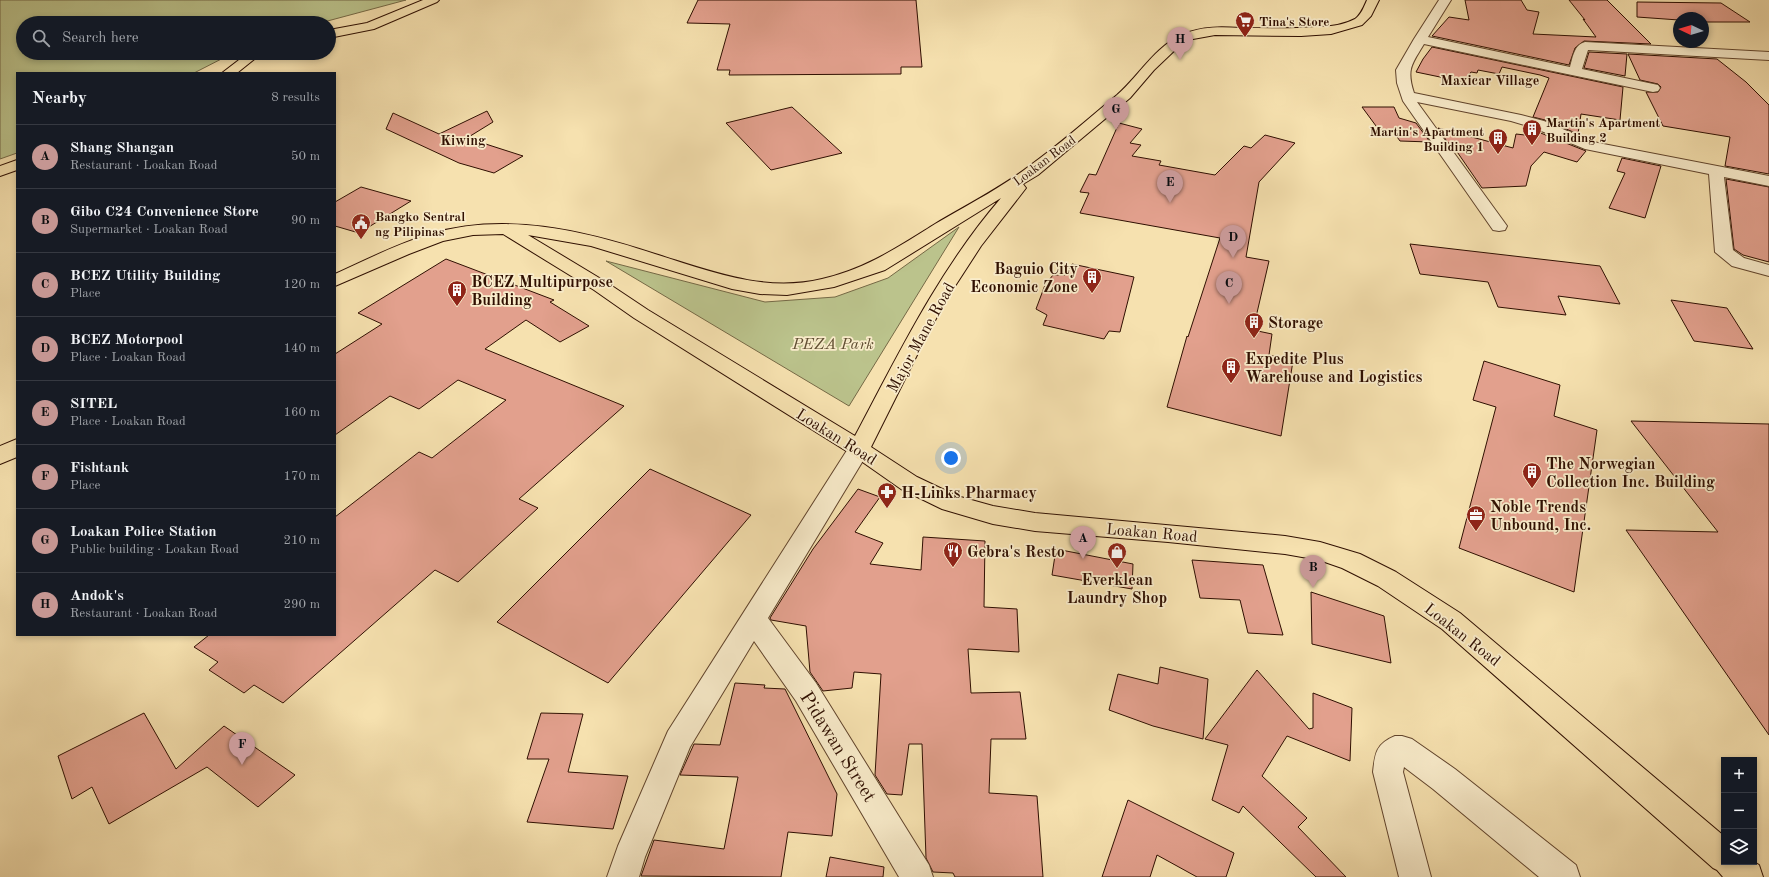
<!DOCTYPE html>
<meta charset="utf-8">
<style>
:root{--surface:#171b24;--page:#242831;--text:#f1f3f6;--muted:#9ea1a6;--line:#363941;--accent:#c59692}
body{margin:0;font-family:"Old Standard TT",serif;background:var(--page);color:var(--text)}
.controls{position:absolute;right:12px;bottom:12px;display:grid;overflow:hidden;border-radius:0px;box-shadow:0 2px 6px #0003}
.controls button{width:36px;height:36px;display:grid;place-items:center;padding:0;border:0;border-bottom:1px solid var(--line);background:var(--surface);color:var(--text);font:20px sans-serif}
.compass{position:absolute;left:1673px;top:12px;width:36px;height:36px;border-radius:50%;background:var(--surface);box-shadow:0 2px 6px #0003;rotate:274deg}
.you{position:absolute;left:951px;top:458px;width:14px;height:14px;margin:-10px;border:3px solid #fff;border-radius:50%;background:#1a73e8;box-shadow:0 0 0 6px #1a73e833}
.badge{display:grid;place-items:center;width:26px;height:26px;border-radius:50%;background:var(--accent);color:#111;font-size:13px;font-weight:700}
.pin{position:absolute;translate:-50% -33px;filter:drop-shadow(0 1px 2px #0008)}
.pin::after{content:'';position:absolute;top:21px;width:14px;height:12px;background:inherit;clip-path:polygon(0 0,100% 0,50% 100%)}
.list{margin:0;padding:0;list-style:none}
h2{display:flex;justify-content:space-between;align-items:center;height:52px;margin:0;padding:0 16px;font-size:17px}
h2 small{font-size:13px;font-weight:400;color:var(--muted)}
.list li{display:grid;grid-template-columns:26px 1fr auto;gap:12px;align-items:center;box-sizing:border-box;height:64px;padding:0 16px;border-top:1px solid var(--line)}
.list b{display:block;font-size:15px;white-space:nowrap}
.list p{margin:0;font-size:13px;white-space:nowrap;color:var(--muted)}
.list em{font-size:13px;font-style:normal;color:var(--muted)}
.icon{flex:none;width:22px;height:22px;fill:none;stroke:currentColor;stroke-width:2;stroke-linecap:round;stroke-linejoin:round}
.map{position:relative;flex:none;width:1769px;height:877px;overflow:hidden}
.search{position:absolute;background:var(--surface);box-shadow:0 2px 6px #0003;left:16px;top:16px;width:320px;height:44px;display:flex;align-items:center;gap:10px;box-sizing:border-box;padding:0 14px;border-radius:22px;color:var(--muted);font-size:15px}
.panel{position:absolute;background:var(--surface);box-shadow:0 2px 6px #0003;left:16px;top:72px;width:320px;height:564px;border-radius:0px}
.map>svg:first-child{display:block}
.green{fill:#bbc38c;stroke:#756946}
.building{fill:#e2a08d;stroke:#2f0f01}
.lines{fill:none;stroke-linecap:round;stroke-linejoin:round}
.minor-casing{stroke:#61442c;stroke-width:2}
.major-casing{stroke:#2f0f01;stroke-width:2}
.minor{fill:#f9eccb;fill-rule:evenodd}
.major{fill:#f6e1af;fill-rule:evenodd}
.labels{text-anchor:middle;stroke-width:3.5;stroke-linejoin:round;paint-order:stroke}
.far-poi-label{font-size:13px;font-weight:bold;fill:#2f0f01;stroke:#f9eccb;text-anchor:start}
.far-street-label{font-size:13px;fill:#2f0f01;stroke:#f9eccb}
.far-neighbourhood-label{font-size:14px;font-weight:bold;fill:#2f0f01;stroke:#f9eccb}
.poi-label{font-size:16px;font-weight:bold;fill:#2f0f01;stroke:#f9eccb;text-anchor:start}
.street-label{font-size:16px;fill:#2f0f01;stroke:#f9eccb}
.park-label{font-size:16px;font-style:italic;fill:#604e32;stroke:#f9eccb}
.near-street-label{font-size:19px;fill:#2f0f01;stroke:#f9eccb}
</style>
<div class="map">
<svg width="1769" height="877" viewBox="0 0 1769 877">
<rect width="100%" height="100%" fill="#f6e1af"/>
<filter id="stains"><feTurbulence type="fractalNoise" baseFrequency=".005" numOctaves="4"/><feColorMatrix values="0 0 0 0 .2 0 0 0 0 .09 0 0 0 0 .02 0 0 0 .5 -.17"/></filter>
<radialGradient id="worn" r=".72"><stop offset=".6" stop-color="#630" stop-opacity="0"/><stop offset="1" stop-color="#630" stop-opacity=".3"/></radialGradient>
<path class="green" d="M0,0H406L320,23H23V53H233L194,73H17V153L0,159Z
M959,227L849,406L606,261L765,302L835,297L888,278Z"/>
<path class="building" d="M698,0H916L922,67H901V74L729,75L730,70H717L730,24L687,23Z
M1465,0H1521L1527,10L1539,12L1533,34L1596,37L1583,19L1585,20L1569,0H1607L1651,44L1584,41L1575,48L1569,65L1432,36L1449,17L1469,20Z
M1637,2L1721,3L1750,22H1703V18H1679V20L1637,17Z
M1432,47L1623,87L1620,120L1581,114L1578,134L1545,120L1533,117L1549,78L1540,75L1502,67L1499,74L1478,70L1477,73L1471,72L1464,82L1416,72L1423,59Z
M1589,52L1627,54L1625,76L1584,68Z
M1628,54L1717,59L1746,82L1769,105V174L1725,166L1730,137L1663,126L1646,92H1658L1661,87L1658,84L1640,80Z
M792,107L842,153L771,170L726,123Z
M1362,107H1394L1399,118L1416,123L1430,142L1400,141L1392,130H1379Z
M487,111L493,122L467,138L523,156L494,173L459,163L386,129L393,113L439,134Z
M1119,123L1142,129L1130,143L1141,145L1132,156L1161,161L1159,165L1215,175L1244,146L1251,148L1265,135L1295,143L1259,182L1246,257L1269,261L1253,330L1272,334L1269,355L1293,361L1281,436L1167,407L1187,336L1188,337L1220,238L1080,213L1089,193L1080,192L1089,174L1096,175Z
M1438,128L1513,148L1516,134L1525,135L1528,128L1586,151L1577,162L1544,152L1531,166L1526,186L1482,188L1451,143H1448Z
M1622,158L1661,166L1645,218L1609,208L1625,173L1617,171Z
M1726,179L1769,187V262L1743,255L1734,249Z
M361,187L411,201L359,233L335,226V202Z
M1410,244L1600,266L1620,304L1558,296L1566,315L1498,307L1488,282L1420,274Z
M446,259L554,300L550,302L589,326L560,342L526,320L485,349L624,406L519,499L538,508L458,582L435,570L283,703L254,685L244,693L209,670L218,662L194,647L209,635H335V517L419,452L432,458L506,400L458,380L419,409L390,396L335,435V354L382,324L358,313Z
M1072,264L1134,277L1120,332L1109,331L1104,339L1043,325L1047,315L1036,309L1045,285L1053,275H1065Z
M1671,300L1727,308L1753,349L1694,341Z
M1484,361L1560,385L1554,416L1597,430L1574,592L1459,548L1496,407L1473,400Z
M1631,421L1769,424V735L1626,530L1718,532Z
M650,469L751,515L608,683L497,622Z
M858,489L880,497L855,532L883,543L870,564L921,570L923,537L985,541L984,607L1017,609L1019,652L968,649L971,693L1020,692L1026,739H991L989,793L1037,796L1043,877H955L953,873L933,872L926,858L922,744H909L902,795L887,794L875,775L881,674L854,672L852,688L823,691L810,672L806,626L771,620L770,618L813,549Z
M1056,549L1133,564L1132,589L1052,575Z
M1192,560L1263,565L1283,635L1248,633L1240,600L1200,598Z
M1311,592L1384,616L1391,663L1312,644Z
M1160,667L1208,679L1203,739L1153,726L1109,710L1118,674L1158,684Z
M1257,670L1309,729L1313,728V693L1352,708L1350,761L1287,736L1262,776L1307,818L1298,827L1346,877H1316L1243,806L1239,813L1212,800L1228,745L1205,739Z
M735,683L765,685L764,688L785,689L837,794L832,836L788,832L781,877L641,876L654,840L724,849L738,777L680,775L694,744L720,745Z
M144,713L176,769L224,726L295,775L258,807L207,767L109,824L92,787L72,799L58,756Z
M541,713L583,714L568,772L628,776L613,829L527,822L549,759H527Z
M1128,800L1234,853L1226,877H1197L1157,855L1150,877H1102Z
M830,857L884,867L883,877H826Z"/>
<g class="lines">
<defs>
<path id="minor" d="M1439,0H1451L1428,37L1570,67C1573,57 1574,45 1585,42L1769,52V60L1588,50L1582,69L1658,85L1660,88L1658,91L1653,92L1424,44C1412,64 1406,69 1414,93L1521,115L1544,121L1593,142L1769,176V186L1724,177L1733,250L1744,258L1769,265V276L1732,266L1715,252L1709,174L1585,149L1534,128L1511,121L1417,102L1507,226L1505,230L1499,231L1493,230L1403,101L1397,83L1396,70L1414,39Z
M859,441L867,444L870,449L768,618L816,683L929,865L933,877H899L796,701L754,641L690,747L645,857L639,877H607L618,846L668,731L851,444Z
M1395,736H1402L1412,739L1455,769L1576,865L1580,877H1539L1433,789L1404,767L1403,772L1431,877H1399L1373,772C1375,753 1376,744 1395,736Z"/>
<path id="major" d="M423,0H439L437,2L374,29L329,38V30L367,23Z
M1367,0H1379L1371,16L1362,25L1331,34L1301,36L1215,35L1193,39L1175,50L1154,70L1130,98L1038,175L1023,184L1026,188L981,246L946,300L924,341L871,447L917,477L957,496L993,506L1035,513L1285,536L1320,542L1360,554L1396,572L1460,613L1724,836V862H1754L1759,865L1763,877H1723L1717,870L1713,868L1442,629L1378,586L1342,568L1319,560L1285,554L1168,542L1035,531L993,524L942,509L901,489L851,454L634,318L594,290L503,234L473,235L443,241L409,254L335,286V274C366,260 397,244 430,234C505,212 582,230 655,254C710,271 764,293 822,279C866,269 898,247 935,224C965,206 1001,188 1028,167C1059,145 1088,119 1117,95C1140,75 1155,46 1184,34C1202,26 1223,27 1241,28C1266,28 1291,29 1316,27C1328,27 1344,25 1355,19C1361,15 1364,7 1367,0ZM1001,198C939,270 899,353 855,436L648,310L606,282L528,235L591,246L732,289L760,294L787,295L834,287L885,270Z
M248,53H262L237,73H222Z
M17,160V170L0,176V166Z
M17,439V457L0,464V446Z"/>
</defs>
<use href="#minor" class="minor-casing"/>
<use href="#major" class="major-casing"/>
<use href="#minor" class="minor"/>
<use href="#major" class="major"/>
</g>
<defs>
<symbol id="supermarket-pin" viewBox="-11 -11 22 30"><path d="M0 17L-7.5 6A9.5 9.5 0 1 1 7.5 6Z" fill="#8f2418" stroke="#f9eccb"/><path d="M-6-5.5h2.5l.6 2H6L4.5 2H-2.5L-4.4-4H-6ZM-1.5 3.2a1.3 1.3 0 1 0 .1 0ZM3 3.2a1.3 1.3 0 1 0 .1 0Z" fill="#fff"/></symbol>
<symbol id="building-pin" viewBox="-11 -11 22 30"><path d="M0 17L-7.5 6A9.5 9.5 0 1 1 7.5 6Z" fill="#8f2418" stroke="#f9eccb"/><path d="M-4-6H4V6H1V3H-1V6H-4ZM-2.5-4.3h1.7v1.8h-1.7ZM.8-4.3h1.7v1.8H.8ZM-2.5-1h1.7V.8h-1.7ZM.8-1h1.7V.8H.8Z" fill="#fff"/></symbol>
<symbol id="civic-pin" viewBox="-11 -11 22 30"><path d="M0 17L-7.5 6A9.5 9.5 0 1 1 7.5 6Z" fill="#8f2418" stroke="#f9eccb"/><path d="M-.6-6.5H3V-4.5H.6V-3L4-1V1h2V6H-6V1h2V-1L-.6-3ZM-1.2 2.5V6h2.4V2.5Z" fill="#fff"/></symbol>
<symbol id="pharmacy-pin" viewBox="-11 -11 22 30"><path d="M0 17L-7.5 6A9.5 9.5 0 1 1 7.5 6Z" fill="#8f2418" stroke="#f9eccb"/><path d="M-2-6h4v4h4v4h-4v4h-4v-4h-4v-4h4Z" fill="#fff"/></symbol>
<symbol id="office-pin" viewBox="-11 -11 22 30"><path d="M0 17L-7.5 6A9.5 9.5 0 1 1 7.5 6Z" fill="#8f2418" stroke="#f9eccb"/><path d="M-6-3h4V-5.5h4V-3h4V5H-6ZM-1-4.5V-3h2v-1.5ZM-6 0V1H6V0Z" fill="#fff"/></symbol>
<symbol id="restaurant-pin" viewBox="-11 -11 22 30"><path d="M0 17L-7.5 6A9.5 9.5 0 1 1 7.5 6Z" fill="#8f2418" stroke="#f9eccb"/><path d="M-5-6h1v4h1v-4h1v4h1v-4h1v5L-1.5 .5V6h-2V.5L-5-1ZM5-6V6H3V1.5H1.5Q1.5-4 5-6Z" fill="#fff"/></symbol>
<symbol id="shop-pin" viewBox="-11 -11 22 30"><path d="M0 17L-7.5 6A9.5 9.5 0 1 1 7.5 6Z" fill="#8f2418" stroke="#f9eccb"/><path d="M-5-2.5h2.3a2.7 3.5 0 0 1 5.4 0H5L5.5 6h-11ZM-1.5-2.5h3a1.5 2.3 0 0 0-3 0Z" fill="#fff"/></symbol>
</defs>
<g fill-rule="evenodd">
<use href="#supermarket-pin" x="1234" y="10" width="22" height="30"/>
<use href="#building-pin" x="1521" y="118" width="22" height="30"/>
<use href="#building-pin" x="1487" y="127" width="22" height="30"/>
<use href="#civic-pin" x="350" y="212" width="22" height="30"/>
<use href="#building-pin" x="1081" y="266" width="22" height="30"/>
<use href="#building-pin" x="446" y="279" width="22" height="30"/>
<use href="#building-pin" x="1243" y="311" width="22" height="30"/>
<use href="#building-pin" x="1220" y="356" width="22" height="30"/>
<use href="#building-pin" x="1521" y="461" width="22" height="30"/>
<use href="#pharmacy-pin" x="876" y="481" width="22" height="30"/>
<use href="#office-pin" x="1465" y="504" width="22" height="30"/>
<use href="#restaurant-pin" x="942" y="540" width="22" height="30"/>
<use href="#shop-pin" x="1106" y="541" width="22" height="30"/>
</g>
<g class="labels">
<g class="far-poi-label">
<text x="1259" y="26">Tina's Store</text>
<text x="1546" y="127">Martin's Apartment<tspan x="1546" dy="15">Building 2</tspan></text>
<text x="1484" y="136" text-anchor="end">Martin's Apartment<tspan x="1484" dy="15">Building 1</tspan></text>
<text x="375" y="221">Bangko Sentral<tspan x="375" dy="15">ng Pilipinas</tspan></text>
</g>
<g class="far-street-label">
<text transform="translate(1044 160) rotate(-37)" y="5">Loakan Road</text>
</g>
<g class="far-neighbourhood-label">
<text x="1490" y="85">Maxicar Village</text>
<text x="463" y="145">Kiwing</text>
</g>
<g class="poi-label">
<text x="1078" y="274" text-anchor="end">Baguio City<tspan x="1078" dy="18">Economic Zone</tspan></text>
<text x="471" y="287">BCEZ Multipurpose<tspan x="471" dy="18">Building</tspan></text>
<text x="1268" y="328">Storage</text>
<text x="1245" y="364">Expedite Plus<tspan x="1245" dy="18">Warehouse and Logistics</tspan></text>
<text x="1546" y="469">The Norwegian<tspan x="1546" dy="18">Collection Inc. Building</tspan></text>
<text x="901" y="498">H-Links Pharmacy</text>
<text x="1490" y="512">Noble Trends<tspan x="1490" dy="18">Unbound, Inc.</tspan></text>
<text x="967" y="557">Gebra's Resto</text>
<text x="1117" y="585" text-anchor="middle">Everklean<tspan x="1117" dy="18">Laundry Shop</tspan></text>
</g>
<g class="street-label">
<text transform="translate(920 337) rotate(-61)" y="6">Major Mane Road</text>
<text transform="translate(837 436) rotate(32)" y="6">Loakan Road</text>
<text transform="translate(1152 532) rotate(5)" y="6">Loakan Road</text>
<text transform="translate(1463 634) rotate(38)" y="6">Loakan Road</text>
</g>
<g class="park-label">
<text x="833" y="349">PEZA Park</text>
</g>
<g class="near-street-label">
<text transform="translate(839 746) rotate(58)" y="7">Pidawan Street</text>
</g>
</g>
<rect width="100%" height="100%" filter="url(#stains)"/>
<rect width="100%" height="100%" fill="url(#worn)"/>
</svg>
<div class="controls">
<button>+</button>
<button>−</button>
<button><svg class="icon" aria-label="layers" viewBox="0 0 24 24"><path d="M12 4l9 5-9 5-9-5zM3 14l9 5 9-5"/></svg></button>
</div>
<svg class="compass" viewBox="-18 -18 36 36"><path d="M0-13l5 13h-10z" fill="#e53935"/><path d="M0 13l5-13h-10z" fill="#9ea1a6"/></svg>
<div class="you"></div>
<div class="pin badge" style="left:1083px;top:559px">A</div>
<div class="pin badge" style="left:1313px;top:588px">B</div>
<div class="pin badge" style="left:1229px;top:304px">C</div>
<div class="pin badge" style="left:1233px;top:258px">D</div>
<div class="pin badge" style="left:1170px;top:203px">E</div>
<div class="pin badge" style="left:242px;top:765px">F</div>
<div class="pin badge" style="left:1116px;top:130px">G</div>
<div class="pin badge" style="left:1180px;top:60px">H</div>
<div class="search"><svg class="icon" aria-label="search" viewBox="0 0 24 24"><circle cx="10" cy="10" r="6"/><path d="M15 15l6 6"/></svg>Search here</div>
<section class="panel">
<h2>Nearby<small>8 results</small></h2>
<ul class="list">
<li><span class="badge">A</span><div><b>Shang Shangan</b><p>Restaurant · Loakan Road</p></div><em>50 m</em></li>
<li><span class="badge">B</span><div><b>Gibo C24 Convenience Store</b><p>Supermarket · Loakan Road</p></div><em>90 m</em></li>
<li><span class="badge">C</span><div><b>BCEZ Utility Building</b><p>Place</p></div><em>120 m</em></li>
<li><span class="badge">D</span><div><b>BCEZ Motorpool</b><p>Place · Loakan Road</p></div><em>140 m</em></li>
<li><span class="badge">E</span><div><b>SITEL</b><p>Place · Loakan Road</p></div><em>160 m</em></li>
<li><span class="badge">F</span><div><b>Fishtank</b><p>Place</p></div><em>170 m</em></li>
<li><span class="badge">G</span><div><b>Loakan Police Station</b><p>Public building · Loakan Road</p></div><em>210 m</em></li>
<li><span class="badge">H</span><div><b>Andok's</b><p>Restaurant · Loakan Road</p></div><em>290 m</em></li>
</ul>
</section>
</div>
